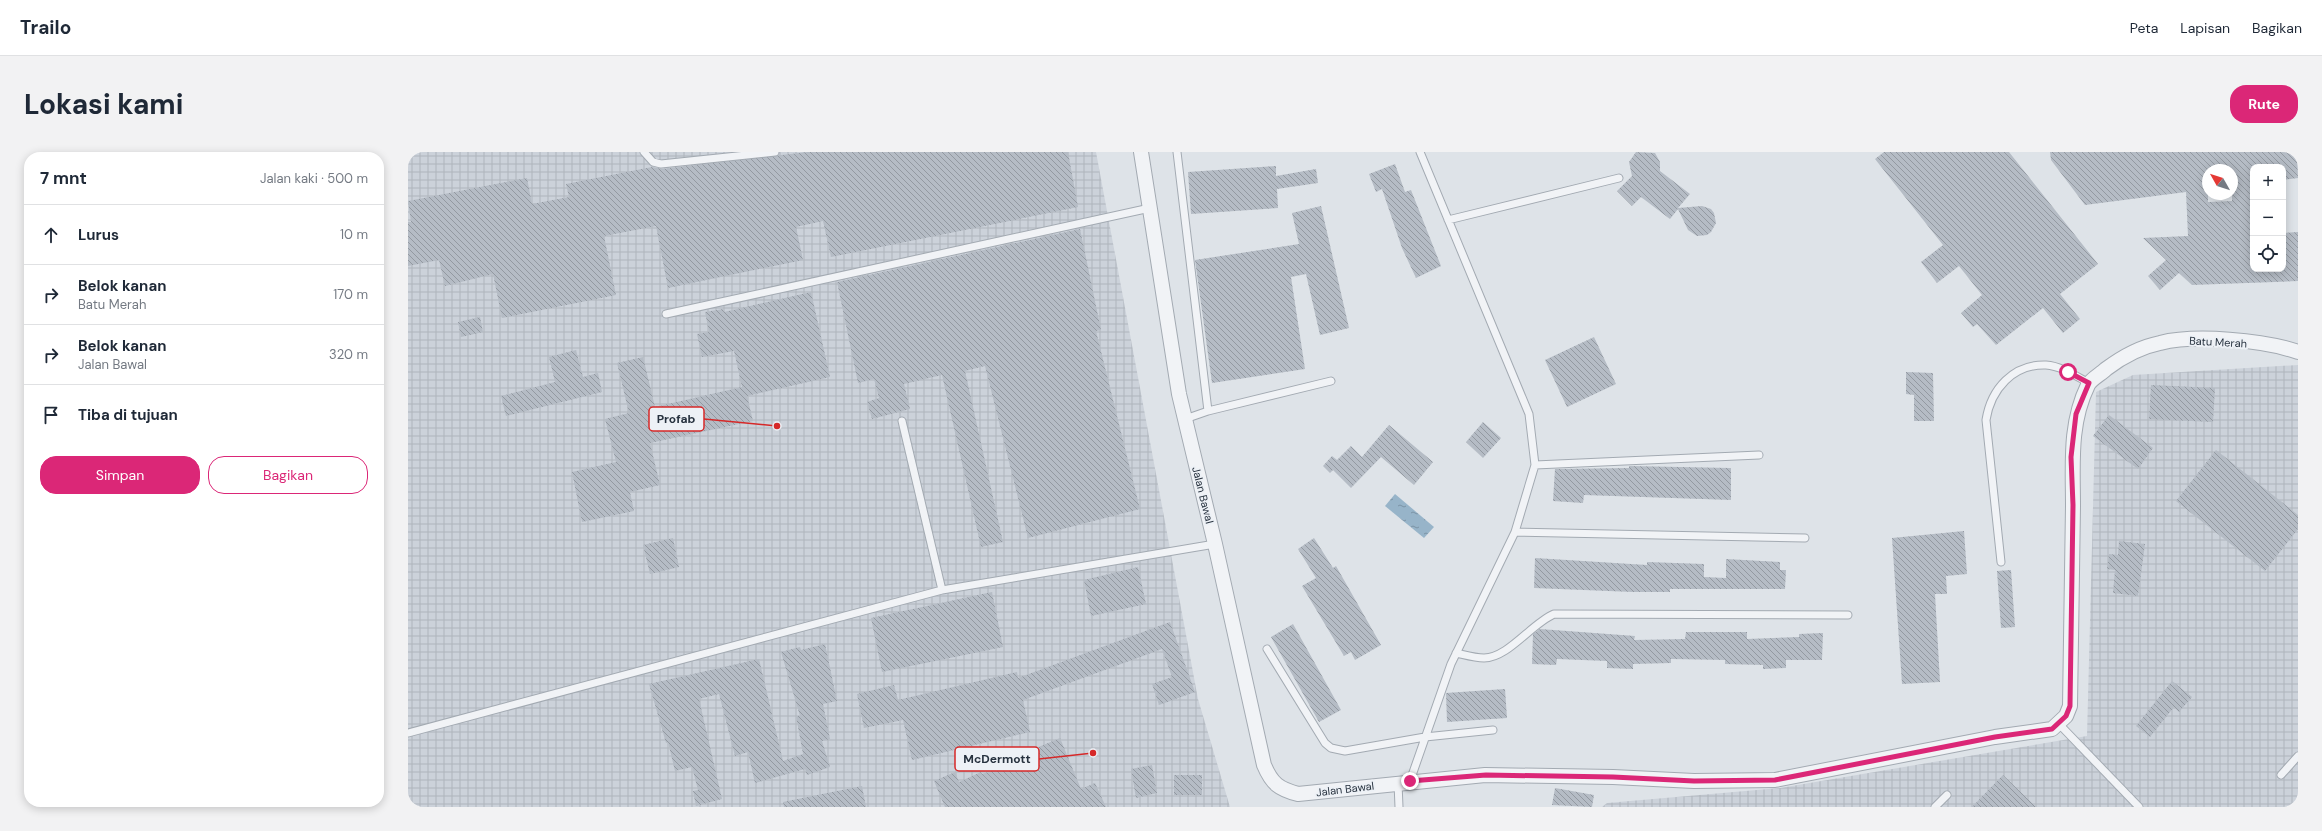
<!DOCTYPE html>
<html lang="id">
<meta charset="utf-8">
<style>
:root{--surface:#fff;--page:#f2f2f3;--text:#1f2937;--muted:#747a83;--line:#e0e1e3;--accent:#db2777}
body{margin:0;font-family:"DM Sans",sans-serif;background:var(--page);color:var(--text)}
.controls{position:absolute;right:12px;top:12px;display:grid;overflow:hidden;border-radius:8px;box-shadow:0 2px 10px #0003}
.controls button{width:36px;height:36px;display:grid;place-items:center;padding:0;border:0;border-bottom:1px solid var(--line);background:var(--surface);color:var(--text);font:20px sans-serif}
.compass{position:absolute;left:1794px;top:12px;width:36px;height:36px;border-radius:50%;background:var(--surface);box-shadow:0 2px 10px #0003;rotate:309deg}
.stop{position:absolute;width:12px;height:12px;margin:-9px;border:3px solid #db2777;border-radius:50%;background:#fff}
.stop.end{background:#db2777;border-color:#fff;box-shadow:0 1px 4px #0008}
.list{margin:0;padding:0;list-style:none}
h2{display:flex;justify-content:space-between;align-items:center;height:52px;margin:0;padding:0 16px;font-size:17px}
h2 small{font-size:13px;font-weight:400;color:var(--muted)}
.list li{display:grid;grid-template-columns:26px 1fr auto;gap:12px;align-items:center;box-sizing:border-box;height:60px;padding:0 16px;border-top:1px solid var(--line)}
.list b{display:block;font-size:15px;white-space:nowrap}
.list p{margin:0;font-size:13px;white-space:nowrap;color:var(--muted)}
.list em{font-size:13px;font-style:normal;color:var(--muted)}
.actions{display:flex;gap:8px;padding:12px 16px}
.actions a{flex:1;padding:9px 0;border:1px solid var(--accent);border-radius:16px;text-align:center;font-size:14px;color:var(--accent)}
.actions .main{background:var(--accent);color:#fff}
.icon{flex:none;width:22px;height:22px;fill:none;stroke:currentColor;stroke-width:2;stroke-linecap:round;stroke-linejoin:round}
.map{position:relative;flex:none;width:1890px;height:655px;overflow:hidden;border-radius:16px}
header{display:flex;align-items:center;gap:24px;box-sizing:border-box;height:56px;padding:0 20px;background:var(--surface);border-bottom:1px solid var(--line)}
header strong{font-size:19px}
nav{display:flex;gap:22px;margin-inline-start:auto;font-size:14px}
.intro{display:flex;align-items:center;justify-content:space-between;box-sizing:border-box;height:96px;padding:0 24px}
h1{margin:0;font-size:28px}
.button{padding:10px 18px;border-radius:16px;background:var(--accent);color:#fff;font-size:14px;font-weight:700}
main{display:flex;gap:24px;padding:0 24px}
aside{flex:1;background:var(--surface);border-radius:16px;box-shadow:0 2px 10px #0003}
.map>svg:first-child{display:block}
.industrial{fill:url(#industrial-grid)}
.water{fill:url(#water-ripples)}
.building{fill:url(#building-back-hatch);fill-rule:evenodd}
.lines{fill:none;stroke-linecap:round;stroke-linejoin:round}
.lane-casing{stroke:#a3aab2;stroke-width:9}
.street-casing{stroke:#a3aab2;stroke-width:16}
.lane{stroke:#f1f3f6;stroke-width:7}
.street{stroke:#f1f3f6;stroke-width:14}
.route{stroke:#db2777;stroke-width:5}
.labels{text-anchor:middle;stroke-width:4;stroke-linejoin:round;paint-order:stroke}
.street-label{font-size:11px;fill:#27323f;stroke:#edf1f6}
.leader{fill:none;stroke:#d62828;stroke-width:1.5}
.callout-dot{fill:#d62828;stroke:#edf1f6;stroke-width:1.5}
.callout{fill:#edf1f6;stroke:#d62828;stroke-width:1.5}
.callout-label{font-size:12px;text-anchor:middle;font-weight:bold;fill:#27323f}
</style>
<header>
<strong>Trailo</strong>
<nav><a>Peta</a><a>Lapisan</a><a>Bagikan</a></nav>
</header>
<div class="intro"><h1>Lokasi kami</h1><a class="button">Rute</a></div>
<main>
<aside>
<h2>7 mnt<small>Jalan kaki · 500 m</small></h2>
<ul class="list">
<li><svg class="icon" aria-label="ahead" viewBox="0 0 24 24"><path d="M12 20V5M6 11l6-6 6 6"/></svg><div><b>Lurus</b></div><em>10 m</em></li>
<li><svg class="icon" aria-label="right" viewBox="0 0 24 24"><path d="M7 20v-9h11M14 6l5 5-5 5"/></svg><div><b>Belok kanan</b><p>Batu Merah</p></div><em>170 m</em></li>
<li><svg class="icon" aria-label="right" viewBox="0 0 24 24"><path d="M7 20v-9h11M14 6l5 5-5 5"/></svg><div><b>Belok kanan</b><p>Jalan Bawal</p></div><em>320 m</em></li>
<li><svg class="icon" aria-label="arrive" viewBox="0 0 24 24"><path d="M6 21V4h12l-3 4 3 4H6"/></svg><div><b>Tiba di tujuan</b></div></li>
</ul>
<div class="actions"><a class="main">Simpan</a><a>Bagikan</a></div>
</aside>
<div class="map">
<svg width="1890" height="655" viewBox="0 0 1890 655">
<defs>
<pattern id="industrial-grid" width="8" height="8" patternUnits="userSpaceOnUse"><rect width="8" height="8" fill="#ccd2da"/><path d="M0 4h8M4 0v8" fill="none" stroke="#afb5bc"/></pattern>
<pattern id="water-ripples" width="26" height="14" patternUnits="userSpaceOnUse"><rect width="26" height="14" fill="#97b4c9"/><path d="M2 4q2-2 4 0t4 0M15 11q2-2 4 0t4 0" fill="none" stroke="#7b93a5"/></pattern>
<pattern id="building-back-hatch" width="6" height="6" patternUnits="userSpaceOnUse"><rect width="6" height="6" fill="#b5bcc5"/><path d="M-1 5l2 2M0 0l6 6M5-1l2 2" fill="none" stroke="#9399a1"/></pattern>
</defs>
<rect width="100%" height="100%" fill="#dee3e8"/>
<path class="industrial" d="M0,0H688L790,547L822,655H0Z
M1890,213V655H1194L1199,651L1372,636L1679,584L1688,240L1725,223Z"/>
<path class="water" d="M987,342L1026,375L1016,386L977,354Z"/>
<path class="building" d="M400,0H660L670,55L423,105L415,69L388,75L395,108L260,136L248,74L196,84L208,143L94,166L85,122L37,134L31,108L0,114V70H3L0,49L119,26L124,52L161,45L158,32L244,15L254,17Z
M1228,0L1247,1L1252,10V19L1282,42L1270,56L1294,54L1303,57L1306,61L1308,71L1303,80L1299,83L1289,84L1280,78L1270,57L1262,67L1233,45L1224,54L1209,39L1224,24L1221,10Z
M1476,0H1601L1690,112L1652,142L1672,167L1655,181L1635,156L1588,193L1569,172L1565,175L1553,161L1574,143L1551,114L1529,131L1513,110L1535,93L1467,7Z
M1642,0H1889L1890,26L1875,28V15H1845V117H1875V81L1890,80V129L1784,133L1771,121L1752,138L1740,124L1758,108L1735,86L1780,84L1778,40L1677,53L1643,8ZM1800,18H1824V49L1800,50Z
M987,12L997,40L1003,38L1033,114L1008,126L994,96L974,37L968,40L961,22Z
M868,14V24L908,17L910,31L869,37L870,56L783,62L780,20Z
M913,54L941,176L912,183L898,122L883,125L897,217L804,231L787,108L891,92L884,61Z
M672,77L693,178L688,179L732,357L620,386L577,214L557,219L595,390L573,395L534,223L496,232L502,257L464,267L459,250L471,246L466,227L450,231L429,130Z
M403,140L422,225L339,244L345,269L242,291L252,333L222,340L226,359L174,370L164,320L208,310L197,267L221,261L209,211L235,205L247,255L334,235L326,199L294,205L289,182L301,180L297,160L315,157L316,160Z
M72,165L75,180L53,185L50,170Z
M1186,185L1208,232L1159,255L1137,208Z
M168,198L175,225L190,221L194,240L98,264L93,244L147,230L141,205Z
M1498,220L1525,221L1526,269H1506V243L1498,242Z
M1743,233L1807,236L1805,270L1741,267Z
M1701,263L1745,296L1730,317L1685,284Z
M1075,270L1093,286L1075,306L1058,290Z
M981,273L1025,310L1006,333L973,305L943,336L925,318L922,321L915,314L924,304L929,308L943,294L954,305Z
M1808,298L1890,363V377L1857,419L1768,349Z
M1221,314L1323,316V348L1176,343L1175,351L1145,349L1147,317L1221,316Z
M1556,379L1559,422L1538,424L1539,442H1527L1532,530L1494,532L1484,386Z
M265,386L271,415L242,422L235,393Z
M906,386L925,416L928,414L973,493L947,508L943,500L936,504L894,434L908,426L890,397Z
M1711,389L1737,392L1730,444L1705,441L1707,418L1699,417L1701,402L1710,403Z
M1127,406L1239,413V410L1296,412V425L1318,426V407L1372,410V418H1378L1377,437H1262V440H1225L1126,436Z
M730,415L738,452L683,464L676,428Z
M1603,418L1607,475L1593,476L1589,419Z
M584,440L595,495L474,520L463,466Z
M762,470L787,540L751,553L744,532L764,525L754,497L615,548L622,580L504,608L495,568L456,576L449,542L486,533L490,548L609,520L610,526Z
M885,472L933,558L911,570L863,485Z
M1132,477L1227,484L1226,488L1277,487L1278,480H1339V487L1391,485V482L1415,481L1414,508H1378V516L1355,517V513L1317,512V508L1263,507V511L1225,512V517L1199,516V509L1149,507L1148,513L1124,512L1125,482Z
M417,492L429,549L415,552L422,587L414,589L422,615L399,623L397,617L347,631L340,600L327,604L311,542L291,547L314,647L288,654L285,639L290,638L284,615L267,619L260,590L258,591L241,532L351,507L375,609L395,602L388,564H392L373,500L392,495L393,498Z
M1764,529L1784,545L1771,560L1766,555L1742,585L1728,574Z
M1097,537L1099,566L1039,570L1038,541Z
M652,586L673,637L687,631L698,655H537L526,629L547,620L551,630L573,620L574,622L596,614L595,610Z
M744,613L749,641L728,646L723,617Z
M766,623H794V643H766Z
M1595,623L1628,655H1564Z
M454,634L458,655H376L375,650Z
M1147,636L1186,643L1184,655L1144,653Z"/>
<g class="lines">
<defs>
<path id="lane" d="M236,0L245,10L253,12L367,0
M769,0L800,259
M1040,68L1211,26
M258,162L742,56
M777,267L800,259L923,229
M494,269L534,438
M1127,313L1351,303
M1107,380L1397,386
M1593,410L1578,268C1583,237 1605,212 1638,213C1653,214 1668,224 1681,231
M859,497L917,591L923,596L937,599L1017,585L1085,578
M1048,501C1057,503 1067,506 1076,506C1100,506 1123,472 1146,462L1440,463
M1651,572L1731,655
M0,581L534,438L807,392
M1873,623L1890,604
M1002,629L1043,512L1107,380L1127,313L1121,262L1012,0
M990,631L991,655
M1527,655L1539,643"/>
<path id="street" d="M733,0L771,242L807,392L856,613C864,632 871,637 890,642L1077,623L1205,625L1286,629L1367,628L1587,585L1644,577L1658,564L1662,554C1663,488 1664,421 1665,354C1665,312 1661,272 1680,233C1683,227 1693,222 1698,217C1714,205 1732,195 1752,191C1787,182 1856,188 1890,200"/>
</defs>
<use href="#lane" class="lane-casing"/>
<use href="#street" class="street-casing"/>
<use href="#lane" class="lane"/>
<use href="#street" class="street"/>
</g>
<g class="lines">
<path class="route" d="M1002,629L1078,623L1205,625L1286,629L1367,628L1587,585L1644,577L1658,564L1662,554L1665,353L1663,305L1668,262L1681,231L1660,220"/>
</g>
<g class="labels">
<g class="street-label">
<text transform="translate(1810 190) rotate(3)" y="4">Batu Merah</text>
<text transform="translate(795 343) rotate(76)" y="4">Jalan Bawal</text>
<text transform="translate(937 637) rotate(-7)" y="4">Jalan Bawal</text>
</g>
</g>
<path class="leader" d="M369 274L296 267M685 601L631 607"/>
<g class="callout-dot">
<circle cx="369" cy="274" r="4"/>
<circle cx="685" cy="601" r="4"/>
</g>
<g class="callout">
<rect x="241" y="255" width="55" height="24" rx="4"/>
<rect x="547" y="595" width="84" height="24" rx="4"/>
</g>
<g class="callout-label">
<text x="268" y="271">Profab</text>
<text x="589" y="611">McDermott</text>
</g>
</svg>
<div class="controls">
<button>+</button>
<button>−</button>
<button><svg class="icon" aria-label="locate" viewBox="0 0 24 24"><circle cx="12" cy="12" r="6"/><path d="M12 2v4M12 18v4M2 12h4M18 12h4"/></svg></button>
</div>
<svg class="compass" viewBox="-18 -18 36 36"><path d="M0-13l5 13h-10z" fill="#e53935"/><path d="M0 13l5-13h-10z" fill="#747a83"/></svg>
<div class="stop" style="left:1660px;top:220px"></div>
<div class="stop end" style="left:1002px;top:629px"></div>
</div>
</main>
